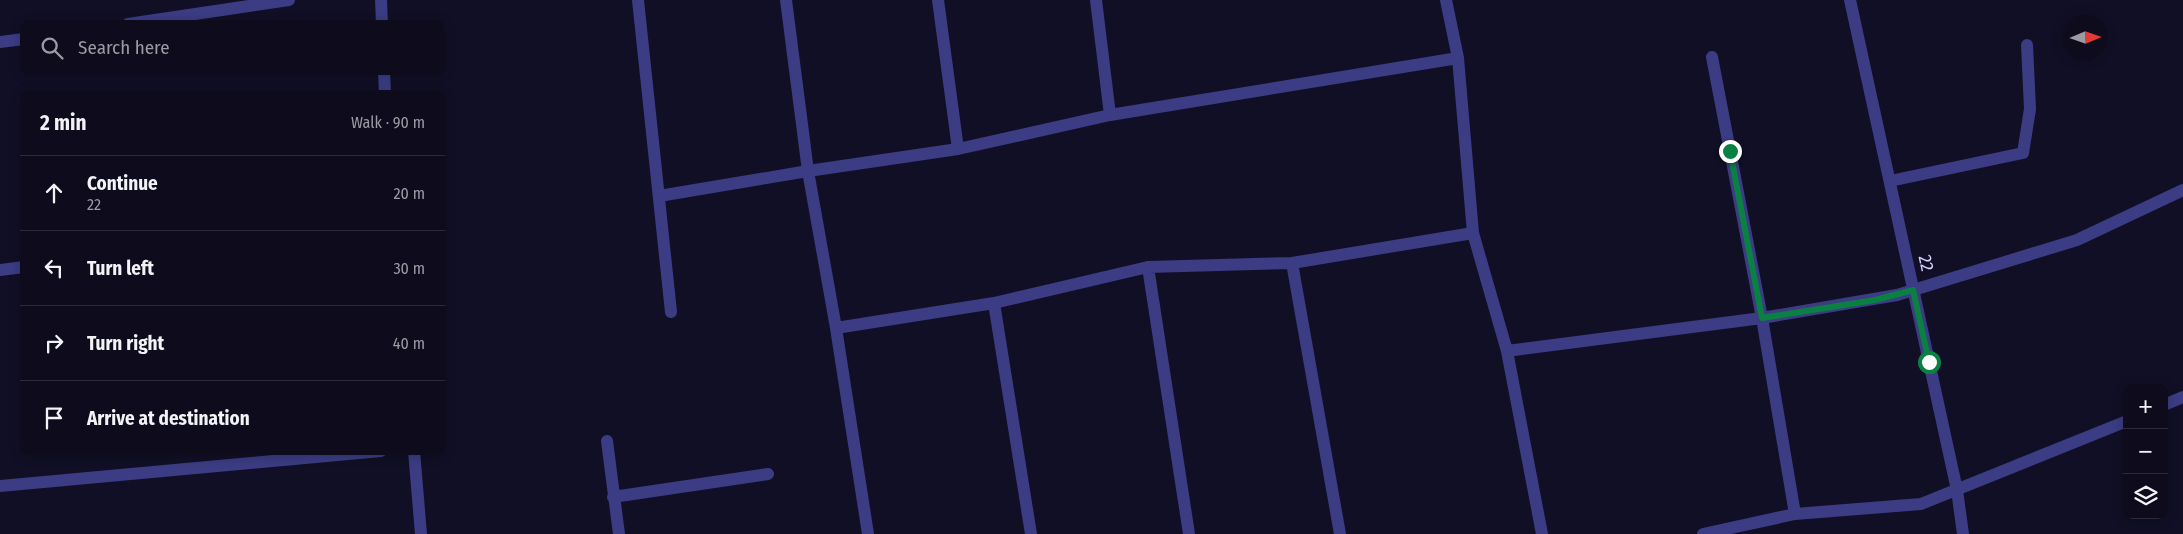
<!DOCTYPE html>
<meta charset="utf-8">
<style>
:root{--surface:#0d0b1c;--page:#161425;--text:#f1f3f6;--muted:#9a9ba3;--line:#2d2b3b}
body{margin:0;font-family:"Fira Sans Condensed",sans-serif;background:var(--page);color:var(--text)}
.controls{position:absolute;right:15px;bottom:15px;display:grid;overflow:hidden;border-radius:10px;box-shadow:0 2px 12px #0003}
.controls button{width:45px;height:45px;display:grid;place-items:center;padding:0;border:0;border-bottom:1px solid var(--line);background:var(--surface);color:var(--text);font:25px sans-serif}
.compass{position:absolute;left:2063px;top:15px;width:45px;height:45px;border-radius:50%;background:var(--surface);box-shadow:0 2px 12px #0003;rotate:88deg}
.stop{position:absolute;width:15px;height:15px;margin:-11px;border:4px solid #0b8043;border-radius:50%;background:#fff}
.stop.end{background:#0b8043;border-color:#fff;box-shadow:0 1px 5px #0008}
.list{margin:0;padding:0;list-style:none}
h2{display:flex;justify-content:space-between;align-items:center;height:65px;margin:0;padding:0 20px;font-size:21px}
h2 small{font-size:16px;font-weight:400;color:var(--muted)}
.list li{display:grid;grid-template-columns:32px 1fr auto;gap:15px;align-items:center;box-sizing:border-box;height:75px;padding:0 20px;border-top:1px solid var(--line)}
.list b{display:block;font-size:19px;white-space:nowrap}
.list p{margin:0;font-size:16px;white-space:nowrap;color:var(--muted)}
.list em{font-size:16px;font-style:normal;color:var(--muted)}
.icon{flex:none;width:28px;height:28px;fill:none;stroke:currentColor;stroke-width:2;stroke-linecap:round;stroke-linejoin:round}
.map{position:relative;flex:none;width:2183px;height:534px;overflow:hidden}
.search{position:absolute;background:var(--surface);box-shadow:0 2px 12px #0003;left:20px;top:20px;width:425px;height:55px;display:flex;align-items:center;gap:12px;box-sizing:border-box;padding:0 18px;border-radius:10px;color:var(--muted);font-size:19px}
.panel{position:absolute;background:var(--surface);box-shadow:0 2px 12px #0003;left:20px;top:90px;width:425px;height:365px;border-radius:10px}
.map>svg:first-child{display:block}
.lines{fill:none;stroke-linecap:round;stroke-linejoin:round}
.minor{stroke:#3b3c83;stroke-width:12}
.route{stroke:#0b8043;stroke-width:6}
.labels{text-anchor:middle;stroke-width:4;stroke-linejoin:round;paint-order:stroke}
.street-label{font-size:18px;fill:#d6d3fe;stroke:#110f25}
</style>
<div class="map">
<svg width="2183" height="534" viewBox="0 0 2183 534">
<rect width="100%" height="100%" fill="#110f25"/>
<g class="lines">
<path class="minor" d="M381,0L382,24
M638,0L671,312
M786,0L808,171L958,149L1110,115L1458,58
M938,0L958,149
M1096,0L1110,115
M1446,0L1458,58L1473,233L1507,351L1542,534
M1850,0L1957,490L1963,534
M128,24L289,0
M0,42L24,39
M1712,57L1762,318L1795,514
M384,71L385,94
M1890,181L2023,153L2030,109L2027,45
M659,196L808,171L836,328L994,303L1148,267L1292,263L1473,233
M1292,263L1340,534
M1148,267L1189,534
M0,270L24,267
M994,303L1031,534
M836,328L868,534
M1507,351L1762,318L1897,295L2077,240L2183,190
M2164,405L2183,397
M607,441L619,534
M414,451L421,534
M0,486L381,451
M613,497L768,474
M1703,534L1795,514L1921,504L2127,421"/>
</g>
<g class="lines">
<path class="route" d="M1730,151L1762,318L1875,300L1913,290L1929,362"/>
</g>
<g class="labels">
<g class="street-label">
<text transform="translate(1926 263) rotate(78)" y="6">22</text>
</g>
</g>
</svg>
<div class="controls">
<button>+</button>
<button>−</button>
<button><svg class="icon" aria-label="layers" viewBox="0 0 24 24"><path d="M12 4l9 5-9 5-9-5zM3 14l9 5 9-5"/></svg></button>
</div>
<svg class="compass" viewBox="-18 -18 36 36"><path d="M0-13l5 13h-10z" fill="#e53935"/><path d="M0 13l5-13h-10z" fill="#9a9ba3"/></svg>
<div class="stop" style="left:1929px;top:362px"></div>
<div class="stop end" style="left:1730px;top:151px"></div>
<div class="search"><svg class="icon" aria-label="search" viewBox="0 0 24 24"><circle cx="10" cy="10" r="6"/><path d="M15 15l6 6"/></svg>Search here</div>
<section class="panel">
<h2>2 min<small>Walk · 90 m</small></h2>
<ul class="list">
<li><svg class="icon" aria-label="ahead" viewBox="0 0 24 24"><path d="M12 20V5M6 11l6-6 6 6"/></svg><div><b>Continue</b><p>22</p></div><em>20 m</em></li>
<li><svg class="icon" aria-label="left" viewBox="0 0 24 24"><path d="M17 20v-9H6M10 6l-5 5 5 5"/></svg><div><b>Turn left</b></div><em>30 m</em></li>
<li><svg class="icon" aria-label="right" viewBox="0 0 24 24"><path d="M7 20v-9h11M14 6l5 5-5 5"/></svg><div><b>Turn right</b></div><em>40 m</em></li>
<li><svg class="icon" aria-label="arrive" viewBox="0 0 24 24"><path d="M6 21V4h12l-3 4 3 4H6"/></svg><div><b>Arrive at destination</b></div></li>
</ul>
</section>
</div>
